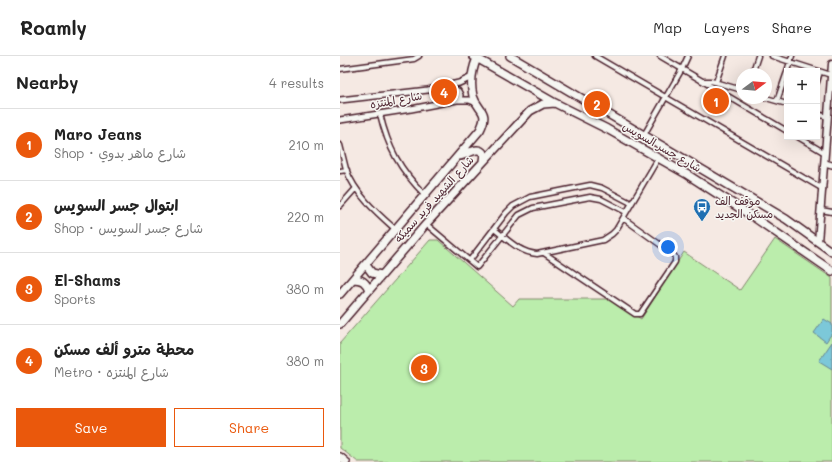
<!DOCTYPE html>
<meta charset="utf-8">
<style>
:root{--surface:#fff;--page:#f6f6f6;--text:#222;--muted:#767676;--line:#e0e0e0;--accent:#ea580c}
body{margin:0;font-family:Mali,"Playpen Sans Arabic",sans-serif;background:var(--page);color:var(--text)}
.controls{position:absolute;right:12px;top:12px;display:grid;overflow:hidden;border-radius:0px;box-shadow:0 4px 16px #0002}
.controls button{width:36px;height:36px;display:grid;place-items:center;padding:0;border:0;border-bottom:1px solid var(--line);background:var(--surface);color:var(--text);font:20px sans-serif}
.compass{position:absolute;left:396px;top:12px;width:36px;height:36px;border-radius:50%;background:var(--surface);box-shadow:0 4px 16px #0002;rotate:74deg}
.you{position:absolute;left:328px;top:191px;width:14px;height:14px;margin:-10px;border:3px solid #fff;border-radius:50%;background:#1a73e8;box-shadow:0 0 0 6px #1a73e833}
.badge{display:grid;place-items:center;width:26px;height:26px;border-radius:50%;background:var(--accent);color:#fff;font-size:13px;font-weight:700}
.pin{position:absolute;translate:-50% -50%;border:2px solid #fff;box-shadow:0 1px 4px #0006}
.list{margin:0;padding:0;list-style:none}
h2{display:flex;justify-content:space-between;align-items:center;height:52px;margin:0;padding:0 16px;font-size:17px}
h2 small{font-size:13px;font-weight:400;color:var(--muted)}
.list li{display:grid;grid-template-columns:26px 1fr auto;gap:12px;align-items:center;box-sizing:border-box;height:72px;padding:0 16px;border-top:1px solid var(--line)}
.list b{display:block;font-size:15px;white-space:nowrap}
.list p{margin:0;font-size:13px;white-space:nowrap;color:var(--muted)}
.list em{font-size:13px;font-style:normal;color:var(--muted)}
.actions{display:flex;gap:8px;padding:12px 16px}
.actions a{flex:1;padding:9px 0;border:1px solid var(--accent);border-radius:0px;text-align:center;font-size:14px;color:var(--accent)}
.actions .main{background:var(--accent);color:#fff}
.map{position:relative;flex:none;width:492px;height:406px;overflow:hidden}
header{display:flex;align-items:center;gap:24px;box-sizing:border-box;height:56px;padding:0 20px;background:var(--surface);border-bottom:1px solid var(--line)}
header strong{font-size:19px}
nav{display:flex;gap:22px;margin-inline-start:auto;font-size:14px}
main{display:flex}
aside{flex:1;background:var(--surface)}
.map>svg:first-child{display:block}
.green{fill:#bbedac;stroke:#82866c}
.water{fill:#7bc8d9;stroke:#678493}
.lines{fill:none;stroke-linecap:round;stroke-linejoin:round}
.minor-casing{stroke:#4a1f2b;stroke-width:7}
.tertiary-casing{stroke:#4a1f2b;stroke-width:8}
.secondary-casing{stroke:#4a1f2b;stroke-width:9}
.primary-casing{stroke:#4a1f2b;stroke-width:10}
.minor{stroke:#f6f6f2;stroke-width:4}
.tertiary{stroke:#f6f6f2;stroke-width:5}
.secondary{stroke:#f6f6f2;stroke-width:6}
.primary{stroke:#f6f6f2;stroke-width:7}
.labels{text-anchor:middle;stroke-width:3;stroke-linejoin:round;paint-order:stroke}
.street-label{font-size:11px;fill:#4a1f2b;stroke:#f6f6f2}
.poi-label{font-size:11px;fill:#4a1f2b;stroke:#f6f6f2;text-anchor:start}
</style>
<header>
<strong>Roamly</strong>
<nav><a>Map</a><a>Layers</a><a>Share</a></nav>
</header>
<main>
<aside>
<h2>Nearby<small>4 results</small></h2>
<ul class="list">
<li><span class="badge">1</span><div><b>Maro Jeans</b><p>Shop · شارع ماهر بدوي</p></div><em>210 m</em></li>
<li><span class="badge">2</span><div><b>ابتوال جسر السويس</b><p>Shop · شارع جسر السويس</p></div><em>220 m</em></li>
<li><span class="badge">3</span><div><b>El-Shams</b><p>Sports</p></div><em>380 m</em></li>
<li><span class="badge">4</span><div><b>محطة مترو ألف مسكن</b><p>Metro · شارع المنتزه</p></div><em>380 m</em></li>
</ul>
<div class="actions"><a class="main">Save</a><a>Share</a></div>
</aside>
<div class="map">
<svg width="492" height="406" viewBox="0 0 492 406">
<rect width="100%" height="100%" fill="#f5e9e3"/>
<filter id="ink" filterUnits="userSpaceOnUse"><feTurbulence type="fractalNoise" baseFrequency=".025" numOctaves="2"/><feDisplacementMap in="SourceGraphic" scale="8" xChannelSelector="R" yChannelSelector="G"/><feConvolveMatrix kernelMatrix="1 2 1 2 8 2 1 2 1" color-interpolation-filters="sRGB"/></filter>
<g filter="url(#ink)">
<path class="green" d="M435,183L492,222V406H18L0,392V287L90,184H98L173,250L179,243H270L301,263L344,196L400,234Z"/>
<path class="water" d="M484,263L492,268V277L486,286L474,277Z
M492,286V313L479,305Z"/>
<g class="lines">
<defs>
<path id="minor" d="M255,0L483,133
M320,0L447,75
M432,0L491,19
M0,13L74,3L79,0
M447,15L452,0
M412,18L418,0
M362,25H371L402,34
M376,26L385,0
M477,26L480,16
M426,42L447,48
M437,45L447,16
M40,58C48,92 60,114 85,139
M477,58L488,61
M304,79L342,13L348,0
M458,81L485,97
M0,89C2,97 4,105 6,113C15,138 37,157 55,173
M0,115L7,114
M0,150L16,132
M481,154L492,156
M86,168L137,211L179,159L193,152L250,141L261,143L286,156
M154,173C167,183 180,197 197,198L263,184L272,178L276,174L319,101
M204,197L295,258H300L335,206V201L332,197L283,162
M130,204L166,157L173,150L190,141L250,129L262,132L291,147"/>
<path id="tertiary" d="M99,33L118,35L120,39L119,44
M0,44L88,34L119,27L132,21
M0,64L71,53L117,44H129L137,47
M485,107L492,109"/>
<path id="secondary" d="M478,186L492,8"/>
<path id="primary" d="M133,0L215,47L267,73L348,119L415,162L492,215
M170,0L446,163L492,196
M119,100C128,100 137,88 144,98L143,105
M26,209L32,217L41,219
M13,223C22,223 26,226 29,234
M0,238L140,74C150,54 138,56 133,40C130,27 132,14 137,2
M0,268L86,168L190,55L203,48L215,47
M0,401L6,406"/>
</defs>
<use href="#minor" class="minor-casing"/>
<use href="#tertiary" class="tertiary-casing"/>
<use href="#secondary" class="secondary-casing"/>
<use href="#primary" class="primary-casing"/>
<use href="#minor" class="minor"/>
<use href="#tertiary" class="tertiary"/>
<use href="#secondary" class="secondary"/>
<use href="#primary" class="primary"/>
</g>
</g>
<defs>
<symbol id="bus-pin" viewBox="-11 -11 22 30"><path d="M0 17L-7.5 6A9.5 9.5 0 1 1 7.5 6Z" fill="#1f6fb2" stroke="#f6f6f2"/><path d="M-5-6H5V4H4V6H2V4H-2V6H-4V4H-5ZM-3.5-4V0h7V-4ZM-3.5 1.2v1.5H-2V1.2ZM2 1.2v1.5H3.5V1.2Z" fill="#fff"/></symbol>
</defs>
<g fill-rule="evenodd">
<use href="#bus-pin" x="352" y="141" width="20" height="27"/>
</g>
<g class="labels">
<g class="street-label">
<text transform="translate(56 44) rotate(-10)" y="4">شارع المنتزه</text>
<text transform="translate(322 91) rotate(30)" y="4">شارع جسر السويس</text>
<text transform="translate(94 143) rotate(-48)" y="4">شارع الشهيد فريد سميكه</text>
</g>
<g class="poi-label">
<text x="375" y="149">موقف الف<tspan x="375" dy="13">مسكن الجديد</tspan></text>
</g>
</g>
</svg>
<div class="controls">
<button>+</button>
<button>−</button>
</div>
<svg class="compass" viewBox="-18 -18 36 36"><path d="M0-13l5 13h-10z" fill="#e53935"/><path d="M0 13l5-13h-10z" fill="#767676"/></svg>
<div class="you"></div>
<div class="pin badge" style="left:376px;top:45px">1</div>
<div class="pin badge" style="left:257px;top:48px">2</div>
<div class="pin badge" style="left:84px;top:312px">3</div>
<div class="pin badge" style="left:104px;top:36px">4</div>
</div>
</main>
